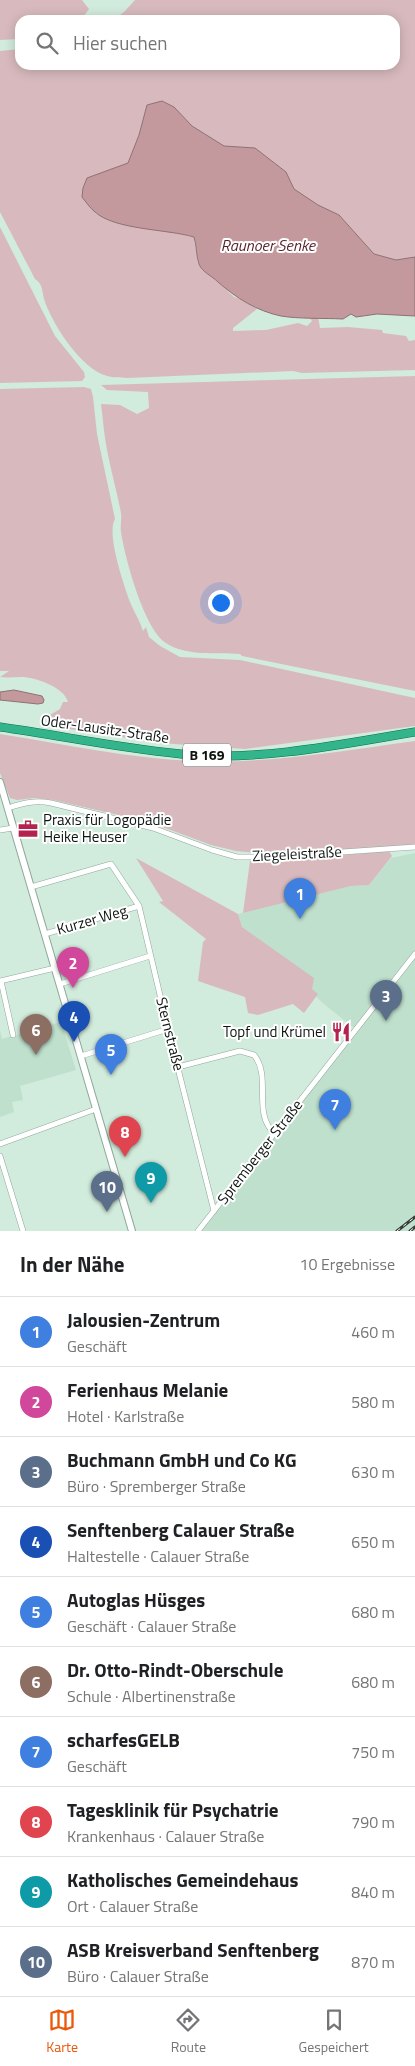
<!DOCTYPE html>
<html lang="de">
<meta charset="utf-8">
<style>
:root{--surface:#fff;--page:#f2f2f2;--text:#202124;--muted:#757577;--line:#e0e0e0;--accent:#ea580c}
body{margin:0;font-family:"Titillium Web",sans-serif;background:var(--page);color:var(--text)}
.you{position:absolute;left:220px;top:602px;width:18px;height:18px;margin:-12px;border:4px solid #fff;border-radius:50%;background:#1a73e8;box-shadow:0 0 0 8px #1a73e833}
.badge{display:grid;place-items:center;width:32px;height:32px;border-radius:50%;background:var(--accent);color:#fff;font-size:16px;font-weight:700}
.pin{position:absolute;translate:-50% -41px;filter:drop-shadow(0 1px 2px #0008)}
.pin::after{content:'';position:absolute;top:26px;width:18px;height:15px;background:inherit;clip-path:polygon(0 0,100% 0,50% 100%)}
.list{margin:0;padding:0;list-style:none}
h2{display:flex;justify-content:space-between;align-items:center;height:65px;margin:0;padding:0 20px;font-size:21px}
h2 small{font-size:16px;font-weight:400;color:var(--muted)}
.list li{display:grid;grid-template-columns:32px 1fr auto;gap:15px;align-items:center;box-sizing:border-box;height:70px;padding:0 20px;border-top:1px solid var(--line)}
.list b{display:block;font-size:19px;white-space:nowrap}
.list p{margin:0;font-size:16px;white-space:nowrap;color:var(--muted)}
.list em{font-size:16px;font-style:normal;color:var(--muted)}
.icon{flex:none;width:28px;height:28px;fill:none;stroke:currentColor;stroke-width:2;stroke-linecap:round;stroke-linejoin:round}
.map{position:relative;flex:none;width:415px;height:1231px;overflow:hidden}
.search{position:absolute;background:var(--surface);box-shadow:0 2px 12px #0003;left:15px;right:15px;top:15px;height:55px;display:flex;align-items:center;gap:12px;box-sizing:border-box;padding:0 18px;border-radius:15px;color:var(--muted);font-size:19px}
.sheet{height:765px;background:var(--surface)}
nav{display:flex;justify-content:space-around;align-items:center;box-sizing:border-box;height:70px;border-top:1px solid var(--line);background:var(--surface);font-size:14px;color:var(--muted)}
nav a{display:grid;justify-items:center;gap:2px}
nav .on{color:var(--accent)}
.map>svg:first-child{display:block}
.built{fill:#bee0cd}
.green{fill:#d8babe}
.water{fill:#c4999e;stroke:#8d7173}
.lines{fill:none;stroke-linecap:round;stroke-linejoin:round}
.minor-casing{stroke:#90a89b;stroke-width:6}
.tertiary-casing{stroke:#90a89b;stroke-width:8}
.trunk-casing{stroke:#05704c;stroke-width:9}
.minor{stroke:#fff;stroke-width:5}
.tertiary{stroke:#fff;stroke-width:6}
.trunk{stroke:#34b48a;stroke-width:8}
.rail-casing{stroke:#323e37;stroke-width:3}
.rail{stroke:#fff;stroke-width:1;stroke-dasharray:4;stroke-linecap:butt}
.labels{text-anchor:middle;stroke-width:4;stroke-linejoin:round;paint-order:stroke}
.shield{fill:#fff;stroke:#555b58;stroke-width:1}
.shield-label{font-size:14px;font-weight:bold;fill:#0c1510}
.street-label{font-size:15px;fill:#0c1510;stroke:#fff}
.poi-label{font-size:15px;fill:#0c1510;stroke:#fff;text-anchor:start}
.water-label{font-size:16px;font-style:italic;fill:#561f2b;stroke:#fff}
</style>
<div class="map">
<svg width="415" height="1231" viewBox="0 0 415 1231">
<rect width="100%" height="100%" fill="#d1ebdc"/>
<path class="built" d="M415,853V1231H201L358,1031L325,1005L242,927L238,914L351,886L369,885L391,858Z
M61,1022L76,1070L20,1086L23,1100L12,1102L14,1112L0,1117V1031L2,1039Z"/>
<path class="green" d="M0,0H82L89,9L81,20H60L53,18V20H20V39L0,40Z
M135,0H415V257L396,260L374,254L339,215L318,205L294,189L286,172L255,148L224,146L192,126L174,107L162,101L147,105L139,135L128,163L95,213C126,230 162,227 194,237L198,263L234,297L246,301L257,309L233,328V331L266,330L298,323L307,326L312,321L309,317H318L320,328L348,327L382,330L383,333L406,336L409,341L415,340V370L302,373L293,371L127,378C121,377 113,378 107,376C81,369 52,324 44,299C42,291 43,284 35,279L0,212V51L20,49V65H395V20H113L124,12Z
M0,227L55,336L84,372L85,377L82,381L0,383Z
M415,376V691L242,656L240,654C216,652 187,657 166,643C144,629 125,558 121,532C120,525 122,519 121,513C117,492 111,471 107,450C104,435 103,419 101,404L120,405L137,414L149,408L148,392L107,390L101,385Z
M84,387L91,389L93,397L97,434L115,519C106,534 124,585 130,602C134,612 140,621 143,631L146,627L149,637L160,646L180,657L240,660L415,698V726L245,749L160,743L69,729L52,722L50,715L60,709L63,702H68C64,687 35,677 21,677C14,677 7,678 0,677L9,671H0V389Z
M0,734C65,744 130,759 196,761C269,764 342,751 415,741V847L267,854L236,851L211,845L149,822L53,800L34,798L17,800L10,798L0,773Z
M389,851L392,856L369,885L351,886L243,913L250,861H276Z
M136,858L238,914L242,927L314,978L312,989L318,994L304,1013L293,1004L258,1015L248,1013L245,997L198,981L203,942L206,939L159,902L163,901Z"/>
<path class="water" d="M162,101L174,107L192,126L224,146L255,148L286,172L294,189L318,205L339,215L374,254L396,260L415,257V316L377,314L356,317L351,314L343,319C325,318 298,319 281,316C257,311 236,298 218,282C212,276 202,272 199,264C196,256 197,246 194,237C167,229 115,230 95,212C90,208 86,202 82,197L83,188L87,178L128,163L139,135L147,105Z
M14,690L42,696L44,700L43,703L38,704L0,700V692Z"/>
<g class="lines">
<defs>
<path id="minor" d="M8,808C23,803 35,800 51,803L153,828L212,850L237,857H270L415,847
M0,830L13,828
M31,887L111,864L139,906L168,1029L214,1211
M45,934L139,906
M0,981L55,968
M1,981L13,1035
M60,984L150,956
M81,1056L168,1029
M178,1067L240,1051L254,1055C272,1076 252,1113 274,1133
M0,1144L96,1109
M0,1156L23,1231
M198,1231L415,954"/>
<path id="tertiary" d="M0,782L132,1231"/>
<path id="trunk" d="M0,727C64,736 128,750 192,755C267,760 342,744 415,732"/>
</defs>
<use href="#minor" class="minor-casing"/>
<use href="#tertiary" class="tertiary-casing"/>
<use href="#trunk" class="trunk-casing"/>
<use href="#minor" class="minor"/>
<use href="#tertiary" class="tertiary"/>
<use href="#trunk" class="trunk"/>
<defs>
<path id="rail" d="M397,1231L415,1217
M410,1231L415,1227"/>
</defs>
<use href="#rail" class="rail-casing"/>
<use href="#rail" class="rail"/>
</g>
<defs>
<symbol id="office-bare" viewBox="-9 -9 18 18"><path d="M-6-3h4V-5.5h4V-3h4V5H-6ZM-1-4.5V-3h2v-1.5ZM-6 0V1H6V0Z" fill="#b4234f" stroke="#fff" stroke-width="2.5" paint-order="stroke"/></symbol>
<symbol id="restaurant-bare" viewBox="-9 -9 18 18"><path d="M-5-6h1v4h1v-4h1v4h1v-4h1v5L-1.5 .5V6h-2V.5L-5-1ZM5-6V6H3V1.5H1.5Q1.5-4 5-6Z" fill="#b4234f" stroke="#fff" stroke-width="2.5" paint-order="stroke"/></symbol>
</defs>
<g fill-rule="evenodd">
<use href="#office-bare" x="14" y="815" width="28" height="28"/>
<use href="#restaurant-bare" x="327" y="1018" width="28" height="28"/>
</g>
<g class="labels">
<rect class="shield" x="183" y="743.5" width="48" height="23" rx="4"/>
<g class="shield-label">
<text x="207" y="760">B 169</text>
</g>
<g class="street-label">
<text transform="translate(105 729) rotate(8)" y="5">Oder-Lausitz-Straße</text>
<text transform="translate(297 854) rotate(-3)" y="5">Ziegeleistraße</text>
<text transform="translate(92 920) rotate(-16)" y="5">Kurzer Weg</text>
<text transform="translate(170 1034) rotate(76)" y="5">Sternstraße</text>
<text transform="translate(260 1152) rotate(-52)" y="5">Spremberger Straße</text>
</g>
<g class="poi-label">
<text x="43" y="825">Praxis für Logopädie<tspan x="43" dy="17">Heike Heuser</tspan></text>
<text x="326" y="1037" text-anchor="end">Topf und Krümel</text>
</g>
<g class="water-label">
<text x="268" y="251">Raunoer Senke</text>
</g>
</g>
</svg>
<div class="you"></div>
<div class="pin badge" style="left:300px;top:919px;background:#3f7fe0">1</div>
<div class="pin badge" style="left:73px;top:988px;background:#d1479c">2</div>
<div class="pin badge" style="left:386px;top:1021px;background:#5c6f8a">3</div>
<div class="pin badge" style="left:74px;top:1042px;background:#1a4fb4">4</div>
<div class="pin badge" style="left:111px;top:1075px;background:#3f7fe0">5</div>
<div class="pin badge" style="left:36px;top:1055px;background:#8d6e63">6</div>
<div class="pin badge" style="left:335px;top:1130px;background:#3f7fe0">7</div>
<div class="pin badge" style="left:125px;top:1157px;background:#e0444e">8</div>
<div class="pin badge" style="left:151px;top:1203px;background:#0f9aa8">9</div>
<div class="pin badge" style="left:107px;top:1212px;background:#5c6f8a">10</div>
<div class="search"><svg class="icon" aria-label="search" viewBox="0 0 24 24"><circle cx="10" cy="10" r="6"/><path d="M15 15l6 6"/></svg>Hier suchen</div>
</div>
<section class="sheet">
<h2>In der Nähe<small>10 Ergebnisse</small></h2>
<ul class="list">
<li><span class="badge" style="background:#3f7fe0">1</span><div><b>Jalousien-Zentrum</b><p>Geschäft</p></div><em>460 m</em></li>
<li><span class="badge" style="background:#d1479c">2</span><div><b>Ferienhaus Melanie</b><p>Hotel · Karlstraße</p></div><em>580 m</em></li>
<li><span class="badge" style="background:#5c6f8a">3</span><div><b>Buchmann GmbH und Co KG</b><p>Büro · Spremberger Straße</p></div><em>630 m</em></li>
<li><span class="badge" style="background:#1a4fb4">4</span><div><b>Senftenberg Calauer Straße</b><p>Haltestelle · Calauer Straße</p></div><em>650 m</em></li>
<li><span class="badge" style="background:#3f7fe0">5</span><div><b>Autoglas Hüsges</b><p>Geschäft · Calauer Straße</p></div><em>680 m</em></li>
<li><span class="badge" style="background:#8d6e63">6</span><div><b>Dr. Otto-Rindt-Oberschule</b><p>Schule · Albertinenstraße</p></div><em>680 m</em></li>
<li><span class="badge" style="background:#3f7fe0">7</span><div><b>scharfesGELB</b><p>Geschäft</p></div><em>750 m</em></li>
<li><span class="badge" style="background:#e0444e">8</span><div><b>Tagesklinik für Psychatrie</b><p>Krankenhaus · Calauer Straße</p></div><em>790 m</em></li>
<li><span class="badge" style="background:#0f9aa8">9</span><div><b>Katholisches Gemeindehaus</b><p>Ort · Calauer Straße</p></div><em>840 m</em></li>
<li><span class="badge" style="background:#5c6f8a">10</span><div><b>ASB Kreisverband Senftenberg</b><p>Büro · Calauer Straße</p></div><em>870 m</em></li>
</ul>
</section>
<nav>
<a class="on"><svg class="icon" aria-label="map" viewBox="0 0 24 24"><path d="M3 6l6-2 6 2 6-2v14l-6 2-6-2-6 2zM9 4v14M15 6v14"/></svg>Karte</a>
<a><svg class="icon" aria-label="directions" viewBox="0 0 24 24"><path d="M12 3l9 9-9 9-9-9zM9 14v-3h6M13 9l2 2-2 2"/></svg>Route</a>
<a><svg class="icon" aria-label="saved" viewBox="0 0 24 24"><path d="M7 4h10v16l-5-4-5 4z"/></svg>Gespeichert</a>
</nav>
